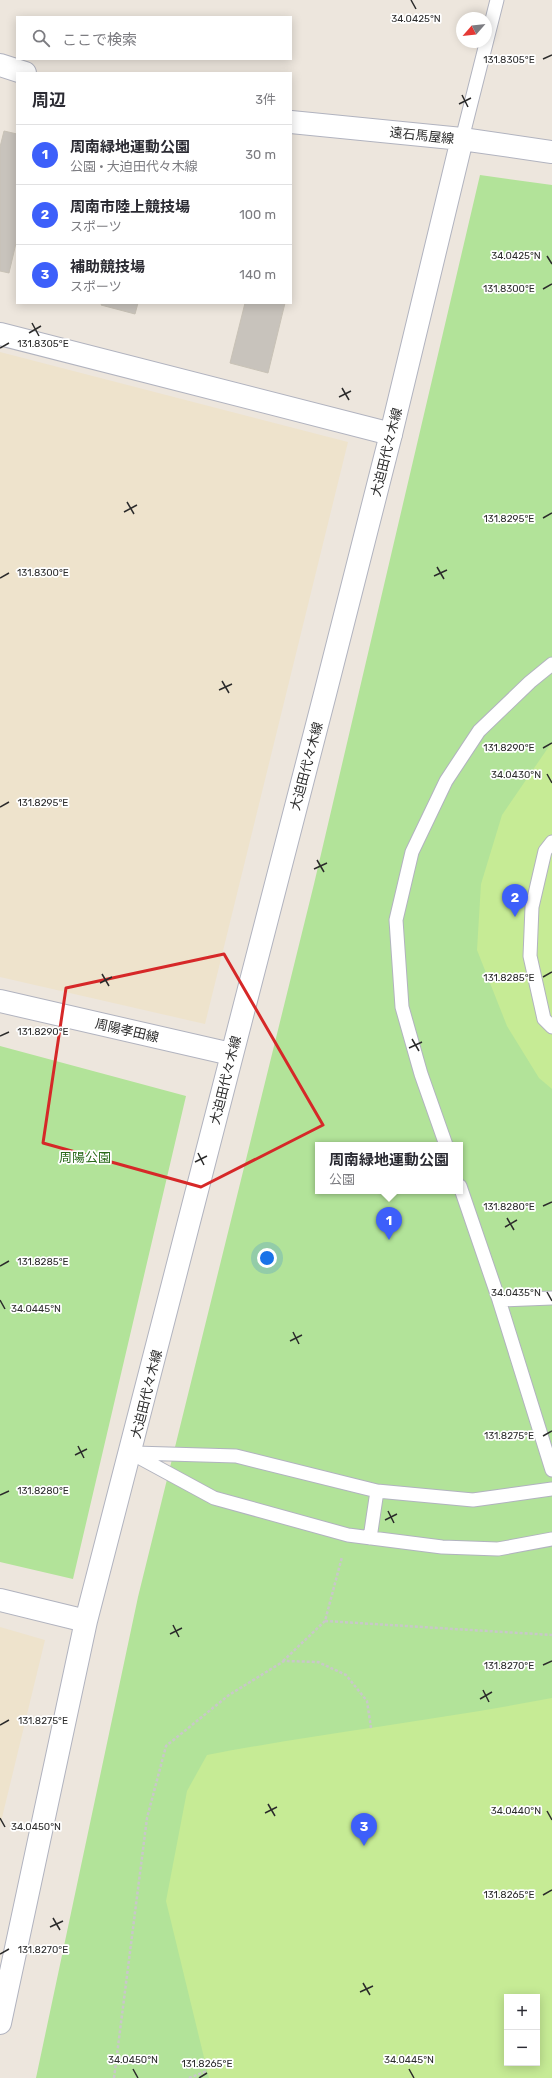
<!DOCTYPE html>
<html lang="ja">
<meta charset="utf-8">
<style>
:root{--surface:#fff;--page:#f7f7f7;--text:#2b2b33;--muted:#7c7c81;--line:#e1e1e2;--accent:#3d5ffa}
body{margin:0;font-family:Rubik,"Noto Sans JP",sans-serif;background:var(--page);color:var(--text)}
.controls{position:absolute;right:12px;bottom:12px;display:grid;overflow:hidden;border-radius:0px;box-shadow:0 2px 10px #0003}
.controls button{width:36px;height:36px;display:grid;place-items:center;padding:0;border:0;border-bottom:1px solid var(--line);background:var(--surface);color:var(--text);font:20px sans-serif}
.compass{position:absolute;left:456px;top:12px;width:36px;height:36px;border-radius:50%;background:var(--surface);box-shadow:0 2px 10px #0003;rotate:242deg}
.you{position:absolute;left:267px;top:1258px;width:14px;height:14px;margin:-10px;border:3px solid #fff;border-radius:50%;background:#1a73e8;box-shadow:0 0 0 6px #1a73e833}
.badge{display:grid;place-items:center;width:26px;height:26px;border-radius:50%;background:var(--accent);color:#fff;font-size:13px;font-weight:700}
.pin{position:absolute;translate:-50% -33px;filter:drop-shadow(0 1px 2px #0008)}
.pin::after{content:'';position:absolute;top:21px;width:14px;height:12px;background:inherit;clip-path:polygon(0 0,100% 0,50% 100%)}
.popup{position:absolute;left:315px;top:1142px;width:148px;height:52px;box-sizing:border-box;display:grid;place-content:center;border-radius:0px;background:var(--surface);filter:drop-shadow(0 1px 3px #0005);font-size:13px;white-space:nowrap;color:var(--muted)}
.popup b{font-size:15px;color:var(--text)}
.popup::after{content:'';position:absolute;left:50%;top:100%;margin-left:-8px;border:8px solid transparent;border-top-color:var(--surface)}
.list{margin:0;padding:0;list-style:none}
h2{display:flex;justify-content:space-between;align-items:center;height:52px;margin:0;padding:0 16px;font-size:17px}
h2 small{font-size:13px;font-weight:400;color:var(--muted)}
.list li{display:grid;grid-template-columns:26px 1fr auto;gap:12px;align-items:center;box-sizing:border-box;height:60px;padding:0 16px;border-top:1px solid var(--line)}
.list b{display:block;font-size:15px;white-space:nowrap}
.list p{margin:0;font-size:13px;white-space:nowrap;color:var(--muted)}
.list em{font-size:13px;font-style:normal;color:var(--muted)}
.icon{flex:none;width:22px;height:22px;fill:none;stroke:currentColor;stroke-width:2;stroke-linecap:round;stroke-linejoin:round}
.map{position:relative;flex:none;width:552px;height:2078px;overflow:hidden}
.search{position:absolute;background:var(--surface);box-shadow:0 2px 10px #0003;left:16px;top:16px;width:276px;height:44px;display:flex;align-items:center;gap:10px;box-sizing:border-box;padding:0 14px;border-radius:0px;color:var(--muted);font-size:15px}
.panel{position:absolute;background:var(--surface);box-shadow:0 2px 10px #0003;left:16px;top:72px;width:276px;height:232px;border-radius:0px}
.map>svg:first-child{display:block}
.education{fill:#eee3cc}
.green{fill:#b2e399;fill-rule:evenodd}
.pitch{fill:#c6eb95;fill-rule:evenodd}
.building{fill:#c8c3bc;stroke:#c8c2b6}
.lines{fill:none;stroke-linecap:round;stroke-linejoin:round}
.service-casing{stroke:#b1b3bf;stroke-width:15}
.minor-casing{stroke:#b1b3bf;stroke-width:24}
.tertiary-casing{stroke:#b1b3bf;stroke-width:24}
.path{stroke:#c8c8c8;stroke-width:2.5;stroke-dasharray:3 2;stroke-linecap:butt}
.service{stroke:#fff;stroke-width:13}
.minor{stroke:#fff;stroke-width:22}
.tertiary{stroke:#fff;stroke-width:22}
.marked{fill:none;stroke:#d62828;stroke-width:3;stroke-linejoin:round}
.ticks{fill:none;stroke:#2b2b2b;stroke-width:1.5}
.labels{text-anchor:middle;stroke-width:3.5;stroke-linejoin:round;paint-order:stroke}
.street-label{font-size:13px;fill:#2b2b2b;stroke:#fff}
.park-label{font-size:13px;fill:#2a691a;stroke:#fff}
.ticks-label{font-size:10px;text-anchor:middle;fill:#2b2b2b;stroke:#fff;stroke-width:3.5;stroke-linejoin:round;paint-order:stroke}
</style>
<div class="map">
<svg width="552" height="2078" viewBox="0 0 552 2078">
<rect width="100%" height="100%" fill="#ede6dd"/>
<path class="education" d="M0,352L348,442L205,1024L0,977Z
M0,1627L45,1640L0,1826Z"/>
<path class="green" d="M480,175L552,185V2078H36L138,1597L314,884ZM318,1145H460V1191H318ZM507,1997H537V2063H507Z
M0,1046L186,1096L73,1579L0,1562Z"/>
<path class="pitch" d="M552,742V1089L539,1078L507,1026L477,950L481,884L502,815Z
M552,1698V2078H209L166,1901L187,1791L207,1755C321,1733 438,1720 552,1698ZM507,1997H537V2063H507Z"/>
<path class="building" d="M4,131L17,134V239L9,273L0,271V147Z
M102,303H138L135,314L101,305Z
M245,303H285L268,373L230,363Z"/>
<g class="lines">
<defs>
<path id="service" d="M462,139L497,0
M552,842L545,851L532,907L530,956L544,1019L552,1027
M446,1145L421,1074L402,1007L396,920L412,852L446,781L479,731L530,682L552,664
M460,1186L499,1300L552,1470
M499,1300L552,1298
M131,1453L214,1498L348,1535L442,1547L498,1549L552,1539
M135,1453L236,1456L377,1491L473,1500L552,1489
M370,1538L377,1491"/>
<path id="minor" d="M0,334L391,434"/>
<path id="tertiary" d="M0,65L25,73
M291,122L462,139L552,152
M0,1001L231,1054
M0,1600L86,1621
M0,2023L86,1621L325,694L391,434L462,139"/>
</defs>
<use href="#service" class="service-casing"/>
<use href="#minor" class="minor-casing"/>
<use href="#tertiary" class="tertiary-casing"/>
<path class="path" d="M325,1621L552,1635
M283,1661L325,1621L342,1557
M114,2078L147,1818L166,1746L229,1695L284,1661L318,1662L346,1675L367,1701L371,1728
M189,2078L207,2071"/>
<use href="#service" class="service"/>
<use href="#minor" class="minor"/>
<use href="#tertiary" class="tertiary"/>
</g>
<path class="marked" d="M224,954L323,1125L201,1187L43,1143L66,988Z"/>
<path class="ticks" d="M411,0L416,9M543,59L552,55M462,95L468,107M459,104L471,98M547,256L552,264M543,289L552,284M32,323L39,336M29,333L41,326M0,348L9,343M342,388L349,400M339,397L351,391M127,502L134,514M124,512L137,505M543,518L552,513M437,567L444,579M434,576L447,570M0,578L9,573M222,681L229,693M219,690L232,684M543,748L552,743M547,774L552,783M0,807L9,802M317,860L324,872M314,869L327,863M102,974L109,986M543,977L552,972M100,983L112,977M0,1036L9,1032M412,1039L419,1051M409,1048L422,1042M198,1153L204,1165M195,1162L207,1156M543,1206L552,1202M507,1218L514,1230M505,1227L517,1220M0,1266L9,1261M547,1292L552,1301M0,1300L5,1309M293,1332L299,1344M290,1341L302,1335M543,1436L552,1431M78,1446L84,1458M75,1455L87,1449M0,1495L9,1491M388,1511L394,1523M385,1520L397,1514M173,1625L179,1637M170,1634L182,1628M543,1665L552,1661M483,1690L489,1702M480,1699L492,1692M0,1725L9,1720M268,1804L275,1816M547,1811L552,1820M265,1813L277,1807M0,1818L5,1827M543,1895L552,1890M53,1918L60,1930M50,1927L63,1921M0,1954L9,1949M363,1983L370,1995M360,1992L373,1986M133,2069L138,2078M409,2069L414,2078M199,2078L207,2073"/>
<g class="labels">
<g class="street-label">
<text transform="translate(422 135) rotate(6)" y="5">遠石馬屋線</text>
<text transform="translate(386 452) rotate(-76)" y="5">大迫田代々木線</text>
<text transform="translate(306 766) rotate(-75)" y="5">大迫田代々木線</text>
<text transform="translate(127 1030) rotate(13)" y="5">周陽孝田線</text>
<text transform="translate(225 1080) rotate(-76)" y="5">大迫田代々木線</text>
<text transform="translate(146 1394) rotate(-76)" y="5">大迫田代々木線</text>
</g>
<g class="park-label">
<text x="85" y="1162">周陽公園</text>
</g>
</g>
<g class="ticks-label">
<text x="416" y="22">34.0425°N</text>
<text x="509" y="63">131.8305°E</text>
<text x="516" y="259">34.0425°N</text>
<text x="509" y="292">131.8300°E</text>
<text x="43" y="347">131.8305°E</text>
<text x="509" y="522">131.8295°E</text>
<text x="43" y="576">131.8300°E</text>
<text x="509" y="751">131.8290°E</text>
<text x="516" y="778">34.0430°N</text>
<text x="43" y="806">131.8295°E</text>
<text x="509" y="981">131.8285°E</text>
<text x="43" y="1035">131.8290°E</text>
<text x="509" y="1210">131.8280°E</text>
<text x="43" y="1265">131.8285°E</text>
<text x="516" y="1296">34.0435°N</text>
<text x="36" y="1312">34.0445°N</text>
<text x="509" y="1439">131.8275°E</text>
<text x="43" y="1494">131.8280°E</text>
<text x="509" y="1669">131.8270°E</text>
<text x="43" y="1724">131.8275°E</text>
<text x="516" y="1814">34.0440°N</text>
<text x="36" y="1830">34.0450°N</text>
<text x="509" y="1898">131.8265°E</text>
<text x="43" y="1953">131.8270°E</text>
<text x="133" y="2063">34.0450°N</text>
<text x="409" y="2063">34.0445°N</text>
<text x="207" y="2067">131.8265°E</text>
</g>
</svg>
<div class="controls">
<button>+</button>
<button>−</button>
</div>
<svg class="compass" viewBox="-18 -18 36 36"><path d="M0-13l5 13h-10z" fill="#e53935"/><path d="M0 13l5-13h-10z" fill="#7c7c81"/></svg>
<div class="you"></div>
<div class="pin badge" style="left:389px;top:1240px">1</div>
<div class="popup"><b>周南緑地運動公園</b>公園</div>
<div class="pin badge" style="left:515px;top:917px">2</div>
<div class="pin badge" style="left:364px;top:1846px">3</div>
<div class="search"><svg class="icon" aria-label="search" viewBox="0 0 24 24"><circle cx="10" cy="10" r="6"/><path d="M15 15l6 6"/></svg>ここで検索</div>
<section class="panel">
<h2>周辺<small>3件</small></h2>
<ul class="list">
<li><span class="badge">1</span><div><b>周南緑地運動公園</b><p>公園 · 大迫田代々木線</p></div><em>30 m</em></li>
<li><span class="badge">2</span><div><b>周南市陸上競技場</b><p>スポーツ</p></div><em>100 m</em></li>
<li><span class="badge">3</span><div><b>補助競技場</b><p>スポーツ</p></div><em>140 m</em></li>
</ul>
</section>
</div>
